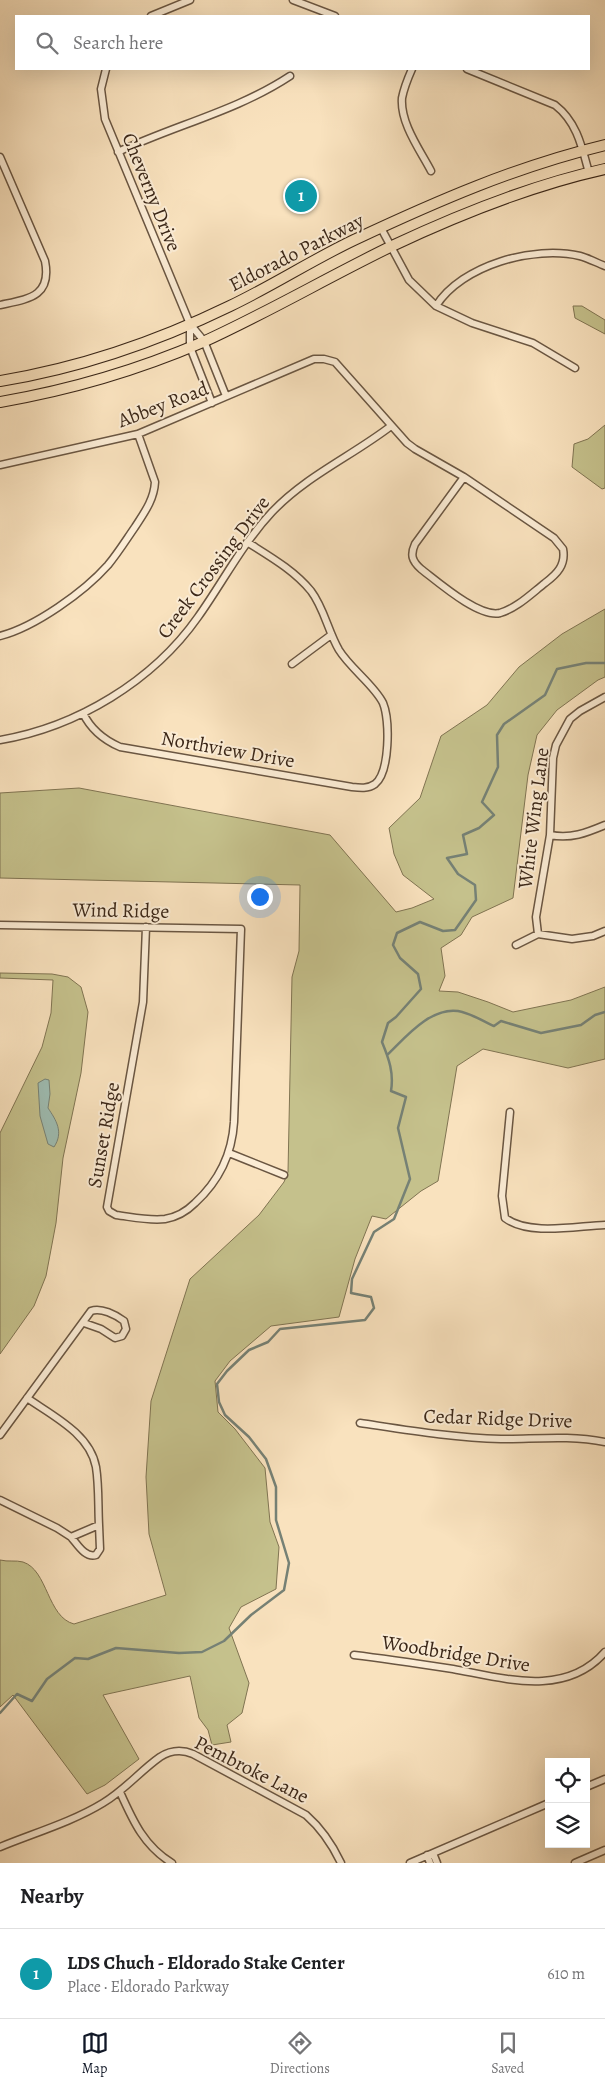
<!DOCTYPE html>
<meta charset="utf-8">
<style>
:root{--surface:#fff;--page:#f2f2f2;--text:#202124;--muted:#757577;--line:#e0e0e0;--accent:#111827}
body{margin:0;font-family:Alegreya,serif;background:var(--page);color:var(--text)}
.controls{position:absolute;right:15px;bottom:15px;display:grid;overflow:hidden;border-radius:0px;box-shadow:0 5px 20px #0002}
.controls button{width:45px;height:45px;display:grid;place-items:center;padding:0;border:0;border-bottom:1px solid var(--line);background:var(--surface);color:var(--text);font:25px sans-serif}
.you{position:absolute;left:259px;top:896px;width:18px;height:18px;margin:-12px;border:4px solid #fff;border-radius:50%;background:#1a73e8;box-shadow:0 0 0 8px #1a73e833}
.badge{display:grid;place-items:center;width:32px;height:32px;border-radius:50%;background:var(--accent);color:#fff;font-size:16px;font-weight:700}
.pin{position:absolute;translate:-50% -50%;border:2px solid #fff;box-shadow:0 1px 5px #0006}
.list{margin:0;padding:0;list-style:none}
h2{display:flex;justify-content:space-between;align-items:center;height:65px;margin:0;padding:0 20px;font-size:21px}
h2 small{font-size:16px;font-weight:400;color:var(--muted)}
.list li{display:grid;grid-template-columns:32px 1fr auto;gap:15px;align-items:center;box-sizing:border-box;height:90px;padding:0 20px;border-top:1px solid var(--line)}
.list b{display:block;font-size:19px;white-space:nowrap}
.list p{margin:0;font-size:16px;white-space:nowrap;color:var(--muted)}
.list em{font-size:16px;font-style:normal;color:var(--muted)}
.icon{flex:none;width:28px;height:28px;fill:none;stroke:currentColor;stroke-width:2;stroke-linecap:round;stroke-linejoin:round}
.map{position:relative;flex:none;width:605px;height:1863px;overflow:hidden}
.search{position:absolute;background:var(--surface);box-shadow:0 5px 20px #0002;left:15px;right:15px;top:15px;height:55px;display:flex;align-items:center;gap:12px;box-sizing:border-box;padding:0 18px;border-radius:0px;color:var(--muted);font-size:19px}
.sheet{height:155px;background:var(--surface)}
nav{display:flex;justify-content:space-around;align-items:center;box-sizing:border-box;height:70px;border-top:1px solid var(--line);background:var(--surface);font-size:14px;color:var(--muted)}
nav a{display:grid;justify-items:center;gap:2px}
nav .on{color:var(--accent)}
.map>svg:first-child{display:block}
.green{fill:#c5c18c;stroke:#807452}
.water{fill:#9ebdb3;stroke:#768175}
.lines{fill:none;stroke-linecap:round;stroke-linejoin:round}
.stream{stroke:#768175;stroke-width:2.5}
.minor-casing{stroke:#6a5642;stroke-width:9}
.primary-casing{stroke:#3b2718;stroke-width:12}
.minor{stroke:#fbecd5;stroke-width:6}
.primary{stroke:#f9e2be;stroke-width:10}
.labels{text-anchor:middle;stroke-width:4;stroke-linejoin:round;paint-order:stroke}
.street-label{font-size:20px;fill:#3b2718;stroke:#fbecd5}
</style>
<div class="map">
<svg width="605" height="1863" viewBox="0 0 605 1863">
<rect width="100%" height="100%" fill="#f9e2be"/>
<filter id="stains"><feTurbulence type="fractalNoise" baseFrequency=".004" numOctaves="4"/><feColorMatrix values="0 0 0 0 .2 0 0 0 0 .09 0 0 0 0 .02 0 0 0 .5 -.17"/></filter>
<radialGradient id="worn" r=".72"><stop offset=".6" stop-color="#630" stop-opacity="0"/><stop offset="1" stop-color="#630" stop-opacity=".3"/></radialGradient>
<path class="green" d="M573,306H582L605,320V334L575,318Z
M605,425V488L602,489L572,467L574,444L588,439Z
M605,609V677L598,680L557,710L537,735L528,775L513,898L472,917L461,935L441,948L445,976L439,991L458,992L488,1002L513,1012L571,1000L605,987V1059L568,1068L483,1049L457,1066L438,1181L421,1191L386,1219L372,1216L355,1259L339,1317L271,1326L230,1361L215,1381L218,1412L235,1429L265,1468L270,1522L279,1547L276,1589L241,1607L229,1628L249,1683L242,1713L227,1725L231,1742L212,1745L208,1730L199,1718L190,1676L103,1695L139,1759L105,1785L87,1794L13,1695L0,1707V1560C8,1562 16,1560 23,1562C48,1570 47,1617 74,1624L166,1595L149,1534L146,1477L151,1401L190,1279L259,1215L284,1182L288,1172L292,977L299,951L300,885L0,878V793L79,788L330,835L396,912L412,908L434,899L403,875L394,854L389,828L420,798L441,736L487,705L519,667L562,634Z
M0,973L52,974L68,977L81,987L88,1012L81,1073L63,1158L56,1223L46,1276L34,1306L0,1354V1133L42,1047L51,1013L53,980L0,978Z"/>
<path class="water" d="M45,1079L49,1080L50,1094L48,1108C56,1120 64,1132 54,1147L48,1144L40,1116L38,1083Z"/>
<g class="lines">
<path class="stream" d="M387,1055C405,1038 430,1007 458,1011C470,1013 483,1021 494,1026L501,1021L541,1033L581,1025L595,1015L605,1012
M0,1713L17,1694L32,1701L47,1679L75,1658L88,1659L116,1648L179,1653L202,1652L224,1641L251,1615L284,1590L289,1563L276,1520V1487L266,1459L249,1437L225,1415L219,1402L217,1384L227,1371L249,1350L268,1342L280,1329L365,1320L374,1308L371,1297L351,1293L352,1279L374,1232L394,1219L410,1179L398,1128L406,1097L391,1091C394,1073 389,1059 382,1042L388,1023L396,1017L421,989L418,974L400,958L393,945L397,933L420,922L443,931L455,930L476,900L475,885L458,874L447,858L467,854L463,835L479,828L494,815L482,802L498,767L497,735L504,724L545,695L557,669L586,663H605"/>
<defs>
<path id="minor" d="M293,0L335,16
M151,16L190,0
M106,69L101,89L105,119L190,324L204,341L226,396
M412,69C408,78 404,88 402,98C400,123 420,150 431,171
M467,69L555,105C577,122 582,147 589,173
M118,152C175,125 237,111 290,76
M0,157L45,261C52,297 28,299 0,305
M381,228L409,280L436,306L472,323L533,343L575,368
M436,306C462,265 534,245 580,256C588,258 597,263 605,266
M190,324V347L212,403
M0,465L138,434L314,359H324L335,362L407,443L415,449L464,477
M464,477L554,538L563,549C566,565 557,574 545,583C531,594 517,608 500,613C479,618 438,582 421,569C412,561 410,555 415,544Z
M0,636C35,627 84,592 108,565C118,553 126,540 135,527C144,513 154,500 155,482L138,434
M292,664L331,635
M83,713C91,730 104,740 120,747L352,787C360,788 368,789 375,784C390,772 390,720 383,703C375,686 350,668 339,650C328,631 324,608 311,591C294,570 269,556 247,542
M0,740C77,727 153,681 198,617C223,582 242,544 272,512C306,476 352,456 391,426
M550,835C571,839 586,833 605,825
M0,925L241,929L234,1122C232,1155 219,1181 195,1203C187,1211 177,1217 165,1219C149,1221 132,1217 116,1215L109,1211L107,1207L143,1002L146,927
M538,934L536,917L550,835L553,758L556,745L570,719L580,711L605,697
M516,945L538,934L572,939L593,936L605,931
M510,1112L502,1196L505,1218C529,1236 576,1226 605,1225
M229,1153L284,1175
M360,1423C407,1430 454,1438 501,1439C536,1439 570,1435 605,1442
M0,1435L91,1311C101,1307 116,1315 124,1321L126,1329L122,1336L115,1338L101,1329L84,1323
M0,1500L57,1528L71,1537L99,1525C98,1506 99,1486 96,1467C90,1434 53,1416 27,1398
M71,1537C78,1545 85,1558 96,1555L100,1549L99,1525
M354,1655C387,1659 420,1664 453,1669C503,1678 565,1698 605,1652
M586,1787L605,1779
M120,1792C133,1821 144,1846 172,1863
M0,1847C34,1833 72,1822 103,1803C125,1790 140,1771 160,1757C171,1750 181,1749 193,1754L306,1815C322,1829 332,1844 341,1863
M433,1853L437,1863
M427,1855L430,1863
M410,1863L549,1803
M575,1863L605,1850"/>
<path id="primary" d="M0,381C80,368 158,341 230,306C272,286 312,260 354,240C435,202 517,166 605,145
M0,402C70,390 138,370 203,342C267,313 328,277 392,246C460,214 532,185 605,169"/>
</defs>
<use href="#minor" class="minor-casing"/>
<use href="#primary" class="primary-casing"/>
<use href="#minor" class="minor"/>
<use href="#primary" class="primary"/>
</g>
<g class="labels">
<g class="street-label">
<text transform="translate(152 192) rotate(68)" y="7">Cheverny Drive</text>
<text transform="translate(296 252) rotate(-27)" y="7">Eldorado Parkway</text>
<text transform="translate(163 404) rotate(-21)" y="7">Abbey Road</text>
<text transform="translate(213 567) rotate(-53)" y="7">Creek Crossing Drive</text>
<text transform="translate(228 749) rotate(10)" y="7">Northview Drive</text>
<text transform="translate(533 818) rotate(-83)" y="7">White Wing Lane</text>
<text transform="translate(121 910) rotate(1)" y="7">Wind Ridge</text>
<text transform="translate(103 1135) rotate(-80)" y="7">Sunset Ridge</text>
<text transform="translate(498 1418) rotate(2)" y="7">Cedar Ridge Drive</text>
<text transform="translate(456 1653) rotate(9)" y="7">Woodbridge Drive</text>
<text transform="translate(252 1769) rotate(27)" y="7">Pembroke Lane</text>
</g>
</g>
<rect width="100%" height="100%" filter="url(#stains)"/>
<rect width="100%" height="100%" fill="url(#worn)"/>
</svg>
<div class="controls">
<button><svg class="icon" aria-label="locate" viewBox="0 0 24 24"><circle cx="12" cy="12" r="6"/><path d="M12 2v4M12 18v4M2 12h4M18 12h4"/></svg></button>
<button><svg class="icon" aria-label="layers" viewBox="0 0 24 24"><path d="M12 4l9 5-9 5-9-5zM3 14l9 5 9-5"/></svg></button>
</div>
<div class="you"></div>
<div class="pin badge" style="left:301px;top:196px;background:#0f9aa8">1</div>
<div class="search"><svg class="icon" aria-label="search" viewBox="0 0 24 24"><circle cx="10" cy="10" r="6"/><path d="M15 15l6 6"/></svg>Search here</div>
</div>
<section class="sheet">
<h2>Nearby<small></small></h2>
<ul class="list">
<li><span class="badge" style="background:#0f9aa8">1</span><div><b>LDS Chuch - Eldorado Stake Center</b><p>Place · Eldorado Parkway</p></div><em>610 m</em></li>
</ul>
</section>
<nav>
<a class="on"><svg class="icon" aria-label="map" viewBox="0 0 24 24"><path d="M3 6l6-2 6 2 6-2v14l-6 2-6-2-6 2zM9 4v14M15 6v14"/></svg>Map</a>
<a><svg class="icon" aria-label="directions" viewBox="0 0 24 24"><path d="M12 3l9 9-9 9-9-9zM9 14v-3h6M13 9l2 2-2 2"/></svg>Directions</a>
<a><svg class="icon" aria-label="saved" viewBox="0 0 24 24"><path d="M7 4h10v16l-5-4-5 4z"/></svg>Saved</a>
</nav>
